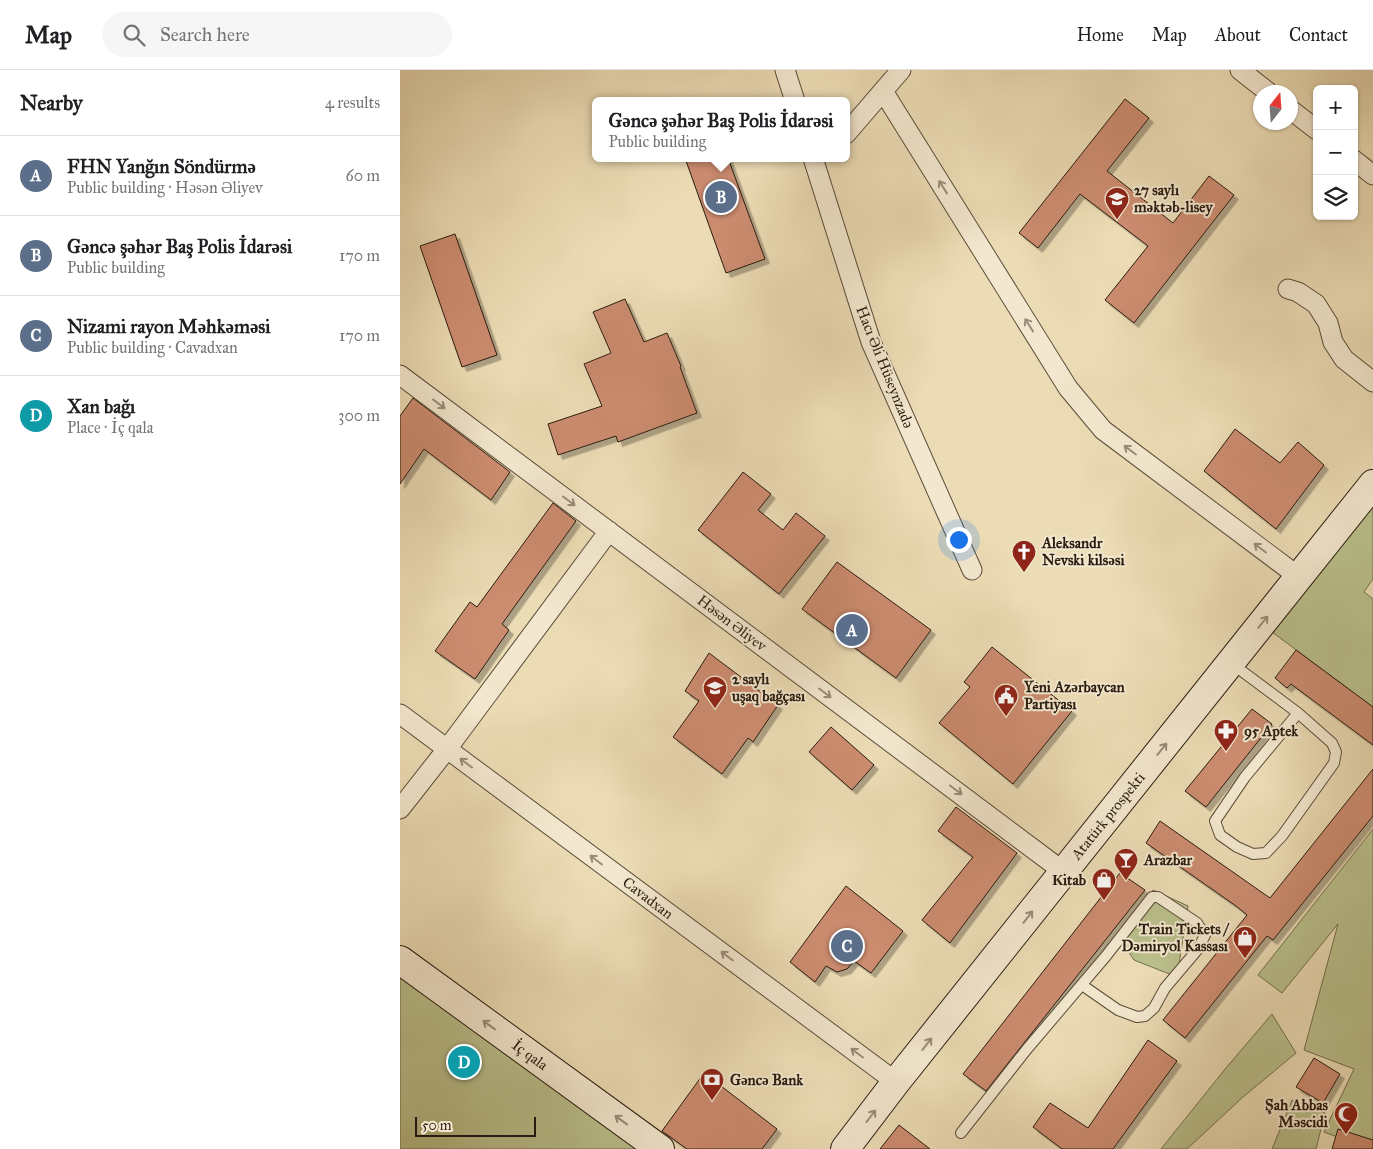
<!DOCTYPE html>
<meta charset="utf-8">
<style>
:root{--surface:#fff;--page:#f6f6f6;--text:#202124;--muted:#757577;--line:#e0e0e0;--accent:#8f2418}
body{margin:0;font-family:"IM FELL Great Primer",serif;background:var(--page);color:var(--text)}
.controls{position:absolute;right:15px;top:15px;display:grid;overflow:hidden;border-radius:8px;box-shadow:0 1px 4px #0004}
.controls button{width:45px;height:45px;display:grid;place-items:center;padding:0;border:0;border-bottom:1px solid var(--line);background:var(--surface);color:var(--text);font:25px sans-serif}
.compass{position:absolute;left:853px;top:15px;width:45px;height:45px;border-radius:50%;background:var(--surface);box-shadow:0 1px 4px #0004;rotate:17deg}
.scale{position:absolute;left:15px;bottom:12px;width:121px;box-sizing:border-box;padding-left:5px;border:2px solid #2a1c10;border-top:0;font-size:14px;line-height:18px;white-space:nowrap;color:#2a1c10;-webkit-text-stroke:4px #f3e8cf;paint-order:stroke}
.you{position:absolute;left:558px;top:469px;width:18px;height:18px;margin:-12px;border:4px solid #fff;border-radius:50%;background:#1a73e8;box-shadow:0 0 0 8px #1a73e833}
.badge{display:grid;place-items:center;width:32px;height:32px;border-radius:50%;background:var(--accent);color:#fff;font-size:16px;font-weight:700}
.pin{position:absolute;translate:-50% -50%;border:2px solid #fff;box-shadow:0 1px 5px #0006}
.popup{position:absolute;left:192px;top:27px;width:258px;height:65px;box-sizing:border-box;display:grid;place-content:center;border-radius:8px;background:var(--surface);filter:drop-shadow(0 1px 4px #0005);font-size:16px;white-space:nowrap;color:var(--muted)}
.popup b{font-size:19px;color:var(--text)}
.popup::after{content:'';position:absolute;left:50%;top:100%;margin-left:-10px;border:10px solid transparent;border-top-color:var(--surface)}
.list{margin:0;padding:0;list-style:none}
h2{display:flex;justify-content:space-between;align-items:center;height:65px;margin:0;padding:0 20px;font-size:21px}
h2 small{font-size:16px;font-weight:400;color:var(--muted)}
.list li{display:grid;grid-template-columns:32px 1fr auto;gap:15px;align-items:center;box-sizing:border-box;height:80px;padding:0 20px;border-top:1px solid var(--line)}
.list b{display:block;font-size:19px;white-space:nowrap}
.list p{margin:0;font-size:16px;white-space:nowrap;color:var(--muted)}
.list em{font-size:16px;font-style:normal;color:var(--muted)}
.icon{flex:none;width:28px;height:28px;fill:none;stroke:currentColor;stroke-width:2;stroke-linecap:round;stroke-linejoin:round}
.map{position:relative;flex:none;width:973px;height:1079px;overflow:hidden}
header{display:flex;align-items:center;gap:30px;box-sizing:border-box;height:70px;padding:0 25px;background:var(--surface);border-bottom:1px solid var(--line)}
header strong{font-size:24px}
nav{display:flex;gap:28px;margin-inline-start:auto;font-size:18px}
.search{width:350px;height:45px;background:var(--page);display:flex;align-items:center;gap:12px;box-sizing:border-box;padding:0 18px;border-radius:28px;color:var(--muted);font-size:19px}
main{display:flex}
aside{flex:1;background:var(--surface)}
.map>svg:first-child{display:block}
.green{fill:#bac08c;stroke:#726e4e}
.building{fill:#cc8c6f;stroke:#2a1c10;filter:url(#shadow)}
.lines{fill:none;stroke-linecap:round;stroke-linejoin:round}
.lane-casing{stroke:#5a4c39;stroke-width:12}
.street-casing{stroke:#5a4c39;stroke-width:21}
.secondary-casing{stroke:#2a1c10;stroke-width:30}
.lane{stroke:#f3e8cf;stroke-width:10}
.street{stroke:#f3e8cf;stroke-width:19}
.secondary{stroke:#f3e8cf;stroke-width:28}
.oneway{stroke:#998c79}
.labels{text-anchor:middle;stroke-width:4;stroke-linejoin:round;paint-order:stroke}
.poi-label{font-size:15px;font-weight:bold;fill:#2a1c10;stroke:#f3e8cf;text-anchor:start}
.street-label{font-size:15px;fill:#2a1c10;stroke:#f3e8cf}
</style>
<header>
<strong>Map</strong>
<div class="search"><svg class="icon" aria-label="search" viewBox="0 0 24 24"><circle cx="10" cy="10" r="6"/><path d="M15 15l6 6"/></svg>Search here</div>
<nav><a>Home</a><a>Map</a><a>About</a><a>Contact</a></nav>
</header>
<main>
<aside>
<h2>Nearby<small>4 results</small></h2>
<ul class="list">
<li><span class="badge" style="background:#5c6f8a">A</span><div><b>FHN Yanğın Söndürmə</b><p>Public building · Həsən Əliyev</p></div><em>60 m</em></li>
<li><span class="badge" style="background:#5c6f8a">B</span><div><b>Gəncə şəhər Baş Polis İdarəsi</b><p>Public building</p></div><em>170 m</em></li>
<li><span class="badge" style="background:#5c6f8a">C</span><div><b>Nizami rayon Məhkəməsi</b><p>Public building · Cavadxan</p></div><em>170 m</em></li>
<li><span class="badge" style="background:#0f9aa8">D</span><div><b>Xan bağı</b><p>Place · İç qala</p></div><em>300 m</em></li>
</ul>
</aside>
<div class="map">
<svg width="973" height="1079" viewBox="0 0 973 1079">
<defs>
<filter id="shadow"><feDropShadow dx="4.5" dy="4.5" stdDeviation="0" flood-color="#0004"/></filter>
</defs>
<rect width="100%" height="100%" fill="#ecdcb5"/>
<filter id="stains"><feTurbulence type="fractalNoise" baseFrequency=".004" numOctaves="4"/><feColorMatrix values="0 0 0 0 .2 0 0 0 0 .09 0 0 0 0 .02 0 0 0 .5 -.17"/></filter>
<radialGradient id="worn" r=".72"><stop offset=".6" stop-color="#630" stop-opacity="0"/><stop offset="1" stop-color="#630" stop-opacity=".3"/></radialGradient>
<path class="green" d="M973,425V509L964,522L973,529V637L868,559Z
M973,759V1079H968L924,1062L954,999L904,980L938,854L882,923L858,905Z
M753,820L788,836L777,907L734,890L718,866Z
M0,904L254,1079H0Z
M872,944L896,983L843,1027L787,1079H761L826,998Z
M892,1030L925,1043L916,1079H872Z"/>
<path class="building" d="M725,29L749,48L707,101L773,153L809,106L834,125L734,253L705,230L748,176L680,124L638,178L619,163Z
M285,88H328L365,189L326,203Z
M55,164L97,285L62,297L20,176Z
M225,229L244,272L267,263L281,296L280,297L297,343L218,372L216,366L158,385L148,354L202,336L184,294L211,283L193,242Z
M13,328L110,402L91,430L24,379L0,414V346Z
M835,359L880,393L898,372L924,395L876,459L804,401Z
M343,402L371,424L358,440L383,460L396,443L425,466L379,524L298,460Z
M153,433L176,451L102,554L109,560L75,609L35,581L70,532L77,537Z
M437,492L531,560L496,608L402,539Z
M592,577L672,641L613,714L539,653L570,617L564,612Z
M896,580L973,637V675L891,614L887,618L875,608Z
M309,583L378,635L353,672L348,668L322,704L273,667L299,631L285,621Z
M852,639L872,654L806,737L785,721Z
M431,657L474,695L452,720L409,682Z
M973,699V746L873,870L867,866L785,968L763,950L847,845L836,836L746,773L760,751L870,828Z
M556,737L617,783L550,873L522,850L573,787L538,761Z
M720,803L745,820L586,1021L563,1004Z
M446,816L503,861L471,903L454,891L447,899L437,902L426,896L415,912L390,892Z
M748,970L777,991L713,1079H662L633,1057L650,1033L688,1058Z
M914,988L940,1004L923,1033L896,1017Z
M304,1003L377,1059L362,1079H287L262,1061Z
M499,1055L530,1079H480Z
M938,1059L973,1070V1079H932Z"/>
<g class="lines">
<defs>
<path id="lane" d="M831,593L898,643L932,673L936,682L934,693L882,766L866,783L853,784L837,777L820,765L815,751L845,707L898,643
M561,1063L627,979L706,886L752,827H758L797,853L805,865L798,879L765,918L754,938L745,946L737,947L718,940L682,915"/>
<path id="street" d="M385,0L395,31
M840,0L868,22
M483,21L668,318L703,360L899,507
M891,40L917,60
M446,64L501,0
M413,88L471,272L572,500
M954,90L973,105
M888,219L898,222L916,234L928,253L933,272L944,289L973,312
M0,305L664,802
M0,644L496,1012
M0,739L47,679L209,461"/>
<path id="secondary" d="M0,890L260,1079
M445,1079L496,1012L973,414"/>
</defs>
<use href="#lane" class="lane-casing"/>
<use href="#street" class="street-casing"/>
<use href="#secondary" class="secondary-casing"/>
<use href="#lane" class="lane"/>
<use href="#street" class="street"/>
<use href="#secondary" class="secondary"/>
</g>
<defs><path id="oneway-shaft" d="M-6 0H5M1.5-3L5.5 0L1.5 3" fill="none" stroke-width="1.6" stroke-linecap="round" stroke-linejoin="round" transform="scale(1.25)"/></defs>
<g class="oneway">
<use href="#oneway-shaft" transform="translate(543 117) rotate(-122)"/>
<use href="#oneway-shaft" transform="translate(629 255) rotate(-122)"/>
<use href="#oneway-shaft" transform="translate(39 334) rotate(37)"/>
<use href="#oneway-shaft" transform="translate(730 380) rotate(-143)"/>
<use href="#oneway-shaft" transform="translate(169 431) rotate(37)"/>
<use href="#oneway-shaft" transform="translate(860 478) rotate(-143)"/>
<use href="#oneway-shaft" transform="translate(863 552) rotate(-51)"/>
<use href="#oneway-shaft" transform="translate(425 623) rotate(37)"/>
<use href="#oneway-shaft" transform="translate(762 679) rotate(-51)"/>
<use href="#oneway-shaft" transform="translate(66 693) rotate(-143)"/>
<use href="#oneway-shaft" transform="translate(556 720) rotate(37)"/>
<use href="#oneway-shaft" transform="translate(196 790) rotate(-143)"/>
<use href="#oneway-shaft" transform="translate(628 847) rotate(-52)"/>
<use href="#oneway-shaft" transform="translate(327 886) rotate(-143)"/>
<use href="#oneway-shaft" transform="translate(89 955) rotate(-144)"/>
<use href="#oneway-shaft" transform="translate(527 974) rotate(-52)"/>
<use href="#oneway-shaft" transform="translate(457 983) rotate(-143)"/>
<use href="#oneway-shaft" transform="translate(471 1046) rotate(-53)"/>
<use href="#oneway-shaft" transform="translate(221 1050) rotate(-144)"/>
</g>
<defs>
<symbol id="school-pin" viewBox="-11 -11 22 30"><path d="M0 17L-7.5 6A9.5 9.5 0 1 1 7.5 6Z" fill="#8f2418" stroke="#f3e8cf"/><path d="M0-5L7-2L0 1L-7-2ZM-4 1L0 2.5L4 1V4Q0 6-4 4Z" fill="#fff"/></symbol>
<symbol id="church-pin" viewBox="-11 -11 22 30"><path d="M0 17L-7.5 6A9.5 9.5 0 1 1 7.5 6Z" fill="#8f2418" stroke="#f3e8cf"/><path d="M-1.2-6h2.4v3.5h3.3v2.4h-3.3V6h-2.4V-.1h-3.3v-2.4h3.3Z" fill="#fff"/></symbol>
<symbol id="civic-pin" viewBox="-11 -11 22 30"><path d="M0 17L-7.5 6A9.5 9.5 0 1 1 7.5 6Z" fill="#8f2418" stroke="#f3e8cf"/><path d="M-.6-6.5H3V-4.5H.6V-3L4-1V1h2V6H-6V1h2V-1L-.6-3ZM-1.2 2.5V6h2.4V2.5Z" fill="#fff"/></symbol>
<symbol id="pharmacy-pin" viewBox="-11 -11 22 30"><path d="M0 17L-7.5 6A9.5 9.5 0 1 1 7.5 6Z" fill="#8f2418" stroke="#f3e8cf"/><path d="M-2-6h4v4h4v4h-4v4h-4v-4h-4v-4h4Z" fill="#fff"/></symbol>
<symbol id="bar-pin" viewBox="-11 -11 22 30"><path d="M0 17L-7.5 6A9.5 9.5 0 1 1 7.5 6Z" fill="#8f2418" stroke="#f3e8cf"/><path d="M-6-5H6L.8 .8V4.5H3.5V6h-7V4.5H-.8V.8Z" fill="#fff"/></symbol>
<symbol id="shop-pin" viewBox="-11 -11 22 30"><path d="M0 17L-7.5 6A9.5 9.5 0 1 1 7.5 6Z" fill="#8f2418" stroke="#f3e8cf"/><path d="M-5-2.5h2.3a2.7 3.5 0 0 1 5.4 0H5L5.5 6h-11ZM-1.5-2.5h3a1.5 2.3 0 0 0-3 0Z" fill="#fff"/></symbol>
<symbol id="bank-pin" viewBox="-11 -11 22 30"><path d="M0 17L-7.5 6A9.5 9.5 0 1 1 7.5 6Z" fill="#8f2418" stroke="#f3e8cf"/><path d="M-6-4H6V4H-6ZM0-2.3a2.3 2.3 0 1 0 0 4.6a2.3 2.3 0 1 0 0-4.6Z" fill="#fff"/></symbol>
<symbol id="mosque-pin" viewBox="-11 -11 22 30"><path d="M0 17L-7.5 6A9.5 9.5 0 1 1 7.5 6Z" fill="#8f2418" stroke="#f3e8cf"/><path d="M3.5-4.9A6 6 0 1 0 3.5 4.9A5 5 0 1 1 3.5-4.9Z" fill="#fff"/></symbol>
</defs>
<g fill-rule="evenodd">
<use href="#school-pin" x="703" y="115" width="28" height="38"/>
<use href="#church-pin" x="610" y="468" width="28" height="38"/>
<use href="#school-pin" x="301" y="604" width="28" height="38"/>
<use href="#civic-pin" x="592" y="612" width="28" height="38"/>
<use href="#pharmacy-pin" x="812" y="647" width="28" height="38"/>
<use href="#bar-pin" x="712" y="776" width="28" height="38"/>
<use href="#shop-pin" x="690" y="796" width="28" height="38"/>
<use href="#shop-pin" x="831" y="854" width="28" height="38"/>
<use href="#bank-pin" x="298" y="996" width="28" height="38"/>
<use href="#mosque-pin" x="932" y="1030" width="28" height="38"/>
</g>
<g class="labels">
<g class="poi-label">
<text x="734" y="125">27 saylı<tspan x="734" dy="17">məktəb-lisey</tspan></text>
<text x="642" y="478">Aleksandr<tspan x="642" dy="17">Nevski kilsəsi</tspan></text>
<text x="332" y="614">2 saylı<tspan x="332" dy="17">uşaq bağçası</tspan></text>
<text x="624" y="622">Yeni Azərbaycan<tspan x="624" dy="17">Partiyası</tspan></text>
<text x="844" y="666">95 Aptek</text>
<text x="744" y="795">Arazbar</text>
<text x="686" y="815" text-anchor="end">Кitab</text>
<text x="828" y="864" text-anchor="end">Train Tickets /<tspan x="828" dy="17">Dəmiryol Kassası</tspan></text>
<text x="330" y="1015">Gəncə Bank</text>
<text x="928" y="1040" text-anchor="end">Şah Abbas<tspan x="928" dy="17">Məscidi</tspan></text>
</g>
<g class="street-label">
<text transform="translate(485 297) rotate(68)" y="5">Hacı Əli Hüseynzadə</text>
<text transform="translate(332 553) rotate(37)" y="5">Həsən Əliyev</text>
<text transform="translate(708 746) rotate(-51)" y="5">Atatürk prospekti</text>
<text transform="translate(248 828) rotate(37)" y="5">Cavadxan</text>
<text transform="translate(130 985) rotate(36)" y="5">İç qala</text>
</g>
</g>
<rect width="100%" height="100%" filter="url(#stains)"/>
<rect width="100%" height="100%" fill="url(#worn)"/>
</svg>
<div class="controls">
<button>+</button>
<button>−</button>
<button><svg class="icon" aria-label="layers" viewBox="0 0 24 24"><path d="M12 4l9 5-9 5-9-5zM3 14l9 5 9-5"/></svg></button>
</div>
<svg class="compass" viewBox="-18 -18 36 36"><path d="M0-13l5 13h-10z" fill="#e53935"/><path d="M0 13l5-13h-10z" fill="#757577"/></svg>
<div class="scale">50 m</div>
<div class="you"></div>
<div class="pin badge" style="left:452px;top:560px;background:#5c6f8a">A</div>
<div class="pin badge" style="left:321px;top:127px;background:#5c6f8a">B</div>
<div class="popup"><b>Gəncə şəhər Baş Polis İdarəsi</b>Public building</div>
<div class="pin badge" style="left:447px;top:876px;background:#5c6f8a">C</div>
<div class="pin badge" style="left:64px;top:992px;background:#0f9aa8">D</div>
</div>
</main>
